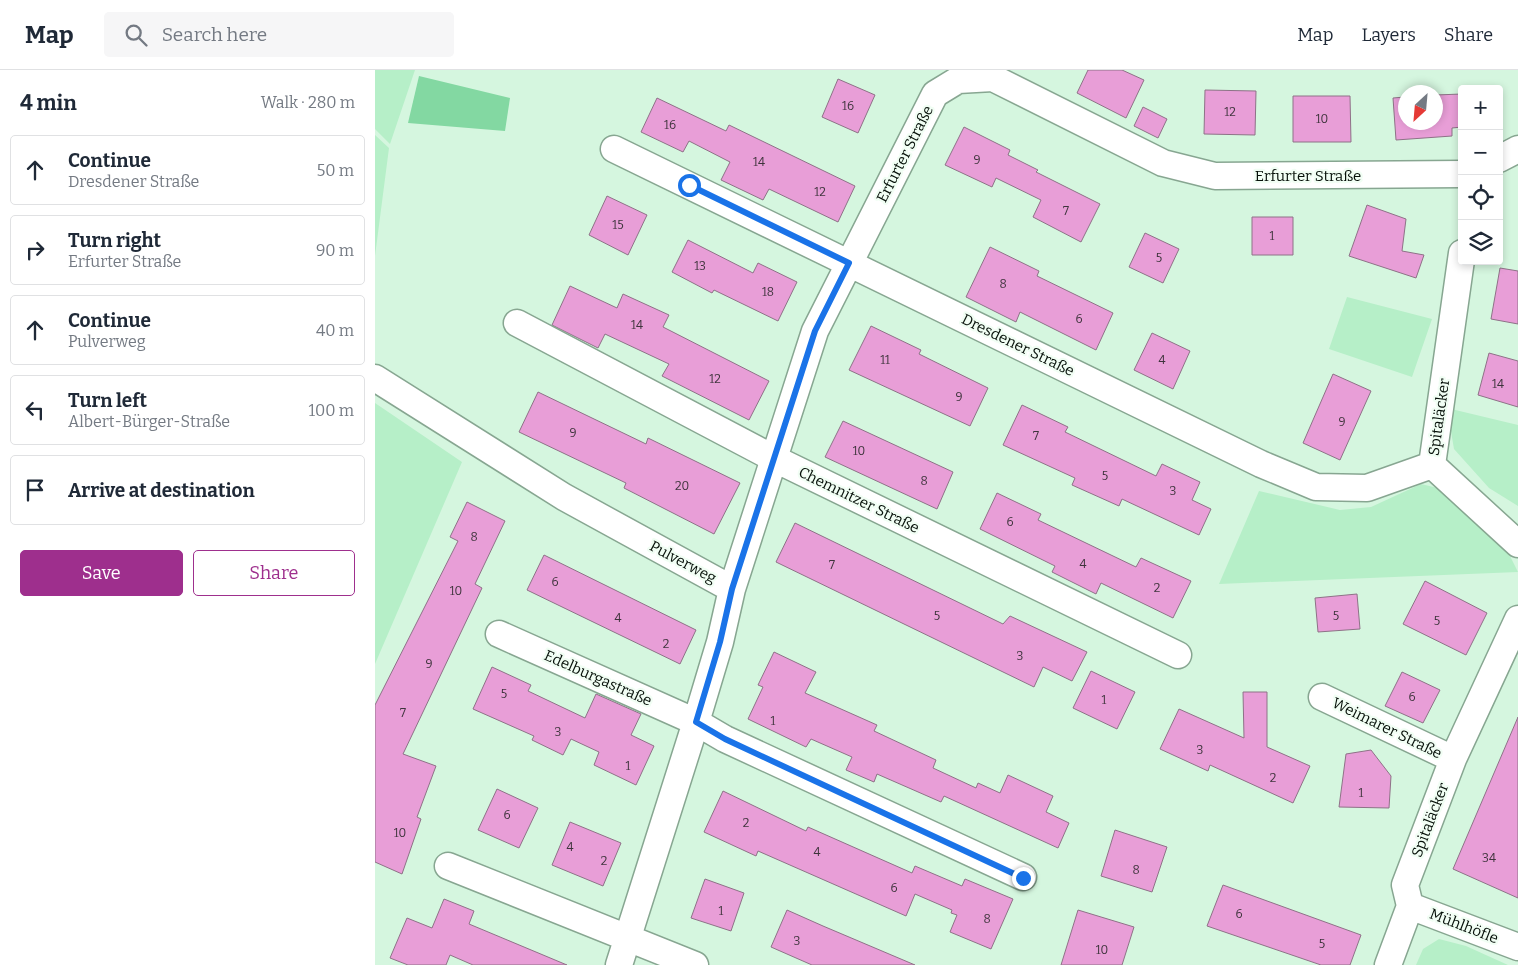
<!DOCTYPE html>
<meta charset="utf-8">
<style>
:root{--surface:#fff;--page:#f6f6f7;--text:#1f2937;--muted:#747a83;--line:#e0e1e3;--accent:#9e2f8d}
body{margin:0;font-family:Bitter,serif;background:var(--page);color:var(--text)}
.controls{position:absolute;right:15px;top:15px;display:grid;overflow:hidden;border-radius:5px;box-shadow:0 2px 8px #0003}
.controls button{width:45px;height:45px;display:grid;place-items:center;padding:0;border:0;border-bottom:1px solid var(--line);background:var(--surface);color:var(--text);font:25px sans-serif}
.compass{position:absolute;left:1023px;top:15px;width:45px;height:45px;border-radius:50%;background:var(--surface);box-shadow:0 2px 8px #0003;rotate:206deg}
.stop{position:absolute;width:15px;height:15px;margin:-11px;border:4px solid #1a73e8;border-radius:50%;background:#fff}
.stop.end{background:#1a73e8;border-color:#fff;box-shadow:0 1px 5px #0008}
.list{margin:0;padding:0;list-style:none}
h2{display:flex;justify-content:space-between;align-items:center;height:65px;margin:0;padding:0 20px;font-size:21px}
h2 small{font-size:16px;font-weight:400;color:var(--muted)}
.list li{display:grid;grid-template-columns:32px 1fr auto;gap:15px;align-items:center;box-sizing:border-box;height:70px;margin:0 10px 10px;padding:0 10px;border:1px solid var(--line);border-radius:5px}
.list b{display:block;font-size:19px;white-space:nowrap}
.list p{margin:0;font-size:16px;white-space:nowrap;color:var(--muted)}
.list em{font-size:16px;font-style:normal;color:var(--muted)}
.actions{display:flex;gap:10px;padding:15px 20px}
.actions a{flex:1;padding:11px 0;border:1px solid var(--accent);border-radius:5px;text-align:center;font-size:18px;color:var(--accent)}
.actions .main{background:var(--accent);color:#fff}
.icon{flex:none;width:28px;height:28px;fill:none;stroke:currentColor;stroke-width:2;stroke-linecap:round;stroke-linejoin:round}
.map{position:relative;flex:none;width:1143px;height:895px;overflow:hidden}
header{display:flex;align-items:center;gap:30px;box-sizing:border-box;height:70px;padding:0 25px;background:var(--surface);border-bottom:1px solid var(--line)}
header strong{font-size:24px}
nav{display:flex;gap:28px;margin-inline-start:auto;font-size:18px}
.search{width:350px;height:45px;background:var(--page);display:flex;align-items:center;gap:12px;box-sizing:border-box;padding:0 18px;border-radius:5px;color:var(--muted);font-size:19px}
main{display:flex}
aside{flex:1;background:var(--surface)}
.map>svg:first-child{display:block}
.green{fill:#b6efc8}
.water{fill:#83d8a2}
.building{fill:#e89ed7;stroke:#8e7287}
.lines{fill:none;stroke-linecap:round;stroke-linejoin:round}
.minor-casing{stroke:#87a691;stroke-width:29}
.minor{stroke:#fff;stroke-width:26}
.route{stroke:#1a73e8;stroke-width:6}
.labels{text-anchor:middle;stroke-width:4.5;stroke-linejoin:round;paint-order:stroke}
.number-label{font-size:12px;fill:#3e343c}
.street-label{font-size:15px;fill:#061009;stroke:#f1fef4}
</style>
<header>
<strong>Map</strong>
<div class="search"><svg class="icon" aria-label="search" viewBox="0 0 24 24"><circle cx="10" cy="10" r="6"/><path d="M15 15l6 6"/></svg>Search here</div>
<nav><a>Map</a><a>Layers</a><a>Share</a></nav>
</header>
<main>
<aside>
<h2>4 min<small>Walk · 280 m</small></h2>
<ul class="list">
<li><svg class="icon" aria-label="ahead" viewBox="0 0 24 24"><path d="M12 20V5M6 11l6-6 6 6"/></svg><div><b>Continue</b><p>Dresdener Straße</p></div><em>50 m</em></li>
<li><svg class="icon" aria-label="right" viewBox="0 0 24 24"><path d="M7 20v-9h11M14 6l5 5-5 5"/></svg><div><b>Turn right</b><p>Erfurter Straße</p></div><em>90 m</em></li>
<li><svg class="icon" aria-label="ahead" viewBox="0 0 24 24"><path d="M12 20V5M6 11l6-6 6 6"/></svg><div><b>Continue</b><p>Pulverweg</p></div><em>40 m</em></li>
<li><svg class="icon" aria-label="left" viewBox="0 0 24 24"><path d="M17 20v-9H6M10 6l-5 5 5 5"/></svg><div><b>Turn left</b><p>Albert-Bürger-Straße</p></div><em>100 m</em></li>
<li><svg class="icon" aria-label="arrive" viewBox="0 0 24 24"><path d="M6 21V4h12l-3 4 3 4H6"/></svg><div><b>Arrive at destination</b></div></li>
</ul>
<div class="actions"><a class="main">Save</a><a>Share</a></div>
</aside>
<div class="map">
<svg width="1143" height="895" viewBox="0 0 1143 895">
<rect width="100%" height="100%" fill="#d5f6df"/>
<path class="green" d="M0,0H40L15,74L0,59Z
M0,65L14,78L0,186Z
M972,227L1057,249L1037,307L954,279Z
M0,333L87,392L0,594Z
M1072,338L1143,355V436L1114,418L1079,379Z
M1046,414L1071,420L1131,478L1143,502L844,514L884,421L965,440L996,437Z
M1064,869L1091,876L1133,895H1041L1048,879Z"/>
<path class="water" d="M44,6L135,28L130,61L33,53Z"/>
<path class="building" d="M713,0H747L769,10L751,48L702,23Z
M463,9L500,25L483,63L447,47Z
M830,20L881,21L880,65L829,64Z
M1087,24V57L1077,58V66L1021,70L1018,28L1030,27V52H1060V25Z
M918,26H975L976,72H918Z
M282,28L351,61L354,55L480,116L463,152L394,119L388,130L346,110L355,92L314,71L308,82L266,62Z
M768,37L792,49L783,68L759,56Z
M589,57L635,80L633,85L663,100L661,102L725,134L706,172L658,147L666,130L621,108L617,117L570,95Z
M232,126L272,145L253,185L214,165Z
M992,135L1031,149L1027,181L1049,185L1041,208L974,186Z
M877,147H918V185H877Z
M770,163L804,179L788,213L754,197Z
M313,170L378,203L383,193L422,212L403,251L339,220L337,223L297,202Z
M615,177L664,201L662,206L738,243L721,280L645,242L641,252L591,227Z
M1125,198L1143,201V254L1116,249Z
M195,216L242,238L248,224L294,245L288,257L394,311L374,350L287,306L294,294L230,264L223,278L177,255Z
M496,256L546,280L544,284L613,318L595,356L474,300Z
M777,263L815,281L798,319L759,300Z
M1114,283L1143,291V337L1103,325Z
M958,304L996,321L965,390L928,373Z
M163,322L271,374L273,368L365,413L339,464L249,418L251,413L144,362Z
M647,335L693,357L690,362L781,406L787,394L825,412L817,430L836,439L824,465L747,429L744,436L697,415L700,408L628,375Z
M468,351L578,402L562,439L450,387Z
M622,423L666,444L663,450L761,497L766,488L816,511L798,548L726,513L721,524L677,502L680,496L605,459Z
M92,432L130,451L100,514L107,518L28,684L61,696L42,747L46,749L27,804L0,792V635L83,471L75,467Z
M420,453L628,554L635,546L712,582L697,611L668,597L659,617L401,492Z
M169,485L321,560L305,594L152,520Z
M1050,511L1112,543L1091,585L1028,554Z
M982,524L985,559L943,562L940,528Z
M399,582L441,602L430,623L502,655L499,661L561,690L558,698L601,718L603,713L625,723L633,705L678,726L671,742L694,753L683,778L569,726L566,732L502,704L499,712L471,700L477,687L436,669L431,677L373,649L388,617L383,615Z
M117,597L156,615L153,621L210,648L221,624L266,644L256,665L279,676L261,715L219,695L224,682L196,669L188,685L157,670L159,666L98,639Z
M716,601L760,622L742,659L698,638Z
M1027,602L1065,620L1048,653L1010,636Z
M868,622H892V677L935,696L918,733L835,695L833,701L785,679L804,639L869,668Z
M1143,647V828L1078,799Z
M996,680L1016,706L1014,738L964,737L971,684Z
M122,719L163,738L144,778L103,760Z
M348,721L431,761L433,757L537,803L540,796L587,816L590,809L638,829L616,879L575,862L582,845L576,843L577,840L540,824L531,846L383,781L381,786L329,762Z
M195,752L246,773L228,816L177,795Z
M740,760L792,777L777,822L726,806Z
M330,809L369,823L356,861L316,848Z
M848,815L986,865L975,895H946L832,856Z
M69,829L99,841L94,854L192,895H98L75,885L71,895H33L15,888L32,848L57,858Z
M412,840L448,856L540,895H437L396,877Z
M703,840L759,857L747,895H686Z"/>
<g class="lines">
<defs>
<path id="minor" d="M239,79L886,394L941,417L992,418L1057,395
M1124,89L1143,79
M1087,183L1057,395L1143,474
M142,253L400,389L803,585
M0,308L189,427L357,519
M124,564L321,652L350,669L648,807
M947,627L1078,689
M73,796L320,895
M1035,836L1143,877
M244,895L321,652L345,572L357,519L440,261L560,24L583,10L618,8L788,93L840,106L1087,104
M1013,895L1035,836L1030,815L1078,689L1143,549"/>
</defs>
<use href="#minor" class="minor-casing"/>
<use href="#minor" class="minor"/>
</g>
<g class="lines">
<path class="route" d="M314,115L474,193L440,261L357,519L345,572L321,652L350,669L648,808"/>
</g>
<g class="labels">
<g class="number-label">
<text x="473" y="40">16</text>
<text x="855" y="46">12</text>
<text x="947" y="53">10</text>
<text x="295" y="59">16</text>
<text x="602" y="94">9</text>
<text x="384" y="96">14</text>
<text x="445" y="126">12</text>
<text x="691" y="145">7</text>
<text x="243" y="159">15</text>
<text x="897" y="170">1</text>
<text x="784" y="192">5</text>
<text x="325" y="200">13</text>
<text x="628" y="218">8</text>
<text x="393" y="226">18</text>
<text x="704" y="253">6</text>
<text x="262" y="259">14</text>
<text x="510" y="294">11</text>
<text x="787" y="294">4</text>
<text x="340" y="313">12</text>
<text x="1123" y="318">14</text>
<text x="584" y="331">9</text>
<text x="967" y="356">9</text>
<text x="198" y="367">9</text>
<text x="661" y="370">7</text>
<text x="484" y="385">10</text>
<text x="730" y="410">5</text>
<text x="549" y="415">8</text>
<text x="307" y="420">20</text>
<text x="798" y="425">3</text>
<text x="635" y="456">6</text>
<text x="99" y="471">8</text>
<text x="708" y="498">4</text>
<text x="457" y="499">7</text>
<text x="180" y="516">6</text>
<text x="782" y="522">2</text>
<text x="81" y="525">10</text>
<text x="562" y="550">5</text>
<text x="961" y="550">5</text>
<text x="243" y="552">4</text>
<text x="1062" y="555">5</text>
<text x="291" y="578">2</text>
<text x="645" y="590">3</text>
<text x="54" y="598">9</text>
<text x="129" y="628">5</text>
<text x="1037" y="631">6</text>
<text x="729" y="634">1</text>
<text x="28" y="647">7</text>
<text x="398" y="655">1</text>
<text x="183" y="666">3</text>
<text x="825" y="684">3</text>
<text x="253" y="700">1</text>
<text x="898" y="712">2</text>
<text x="986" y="727">1</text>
<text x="132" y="749">6</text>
<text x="371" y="757">2</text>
<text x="25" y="767">10</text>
<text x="195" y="781">4</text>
<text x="442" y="786">4</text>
<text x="1114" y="792">34</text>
<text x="229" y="795">2</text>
<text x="761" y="804">8</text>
<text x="519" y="822">6</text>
<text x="346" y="845">1</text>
<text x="864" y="848">6</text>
<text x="612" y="853">8</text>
<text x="422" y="875">3</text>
<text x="947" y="878">5</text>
<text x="727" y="884">10</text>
</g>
<g class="street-label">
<text transform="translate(530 84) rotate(-63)" y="5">Erfurter Straße</text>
<text x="933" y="111">Erfurter Straße</text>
<text transform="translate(643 275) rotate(26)" y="5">Dresdener Straße</text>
<text transform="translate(1064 347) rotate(-82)" y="5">Spitaläcker</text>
<text transform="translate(484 430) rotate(26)" y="5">Chemnitzer Straße</text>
<text transform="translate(308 492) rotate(28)" y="5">Pulverweg</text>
<text transform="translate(223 608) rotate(24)" y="5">Edelburgastraße</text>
<text transform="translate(1012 658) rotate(26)" y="5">Weimarer Straße</text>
<text transform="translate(1055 750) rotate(-69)" y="5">Spitaläcker</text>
<text transform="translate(1089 856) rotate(21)" y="5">Mühlhöfle</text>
</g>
</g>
</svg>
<div class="controls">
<button>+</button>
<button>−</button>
<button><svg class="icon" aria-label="locate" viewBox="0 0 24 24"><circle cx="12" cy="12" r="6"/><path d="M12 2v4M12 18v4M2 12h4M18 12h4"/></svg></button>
<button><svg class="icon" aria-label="layers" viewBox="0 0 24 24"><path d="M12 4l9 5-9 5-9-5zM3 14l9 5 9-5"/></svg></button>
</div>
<svg class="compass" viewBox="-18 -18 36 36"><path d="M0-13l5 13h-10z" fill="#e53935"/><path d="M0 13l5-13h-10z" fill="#747a83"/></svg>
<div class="stop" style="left:314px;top:115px"></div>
<div class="stop end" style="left:648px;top:808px"></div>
</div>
</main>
